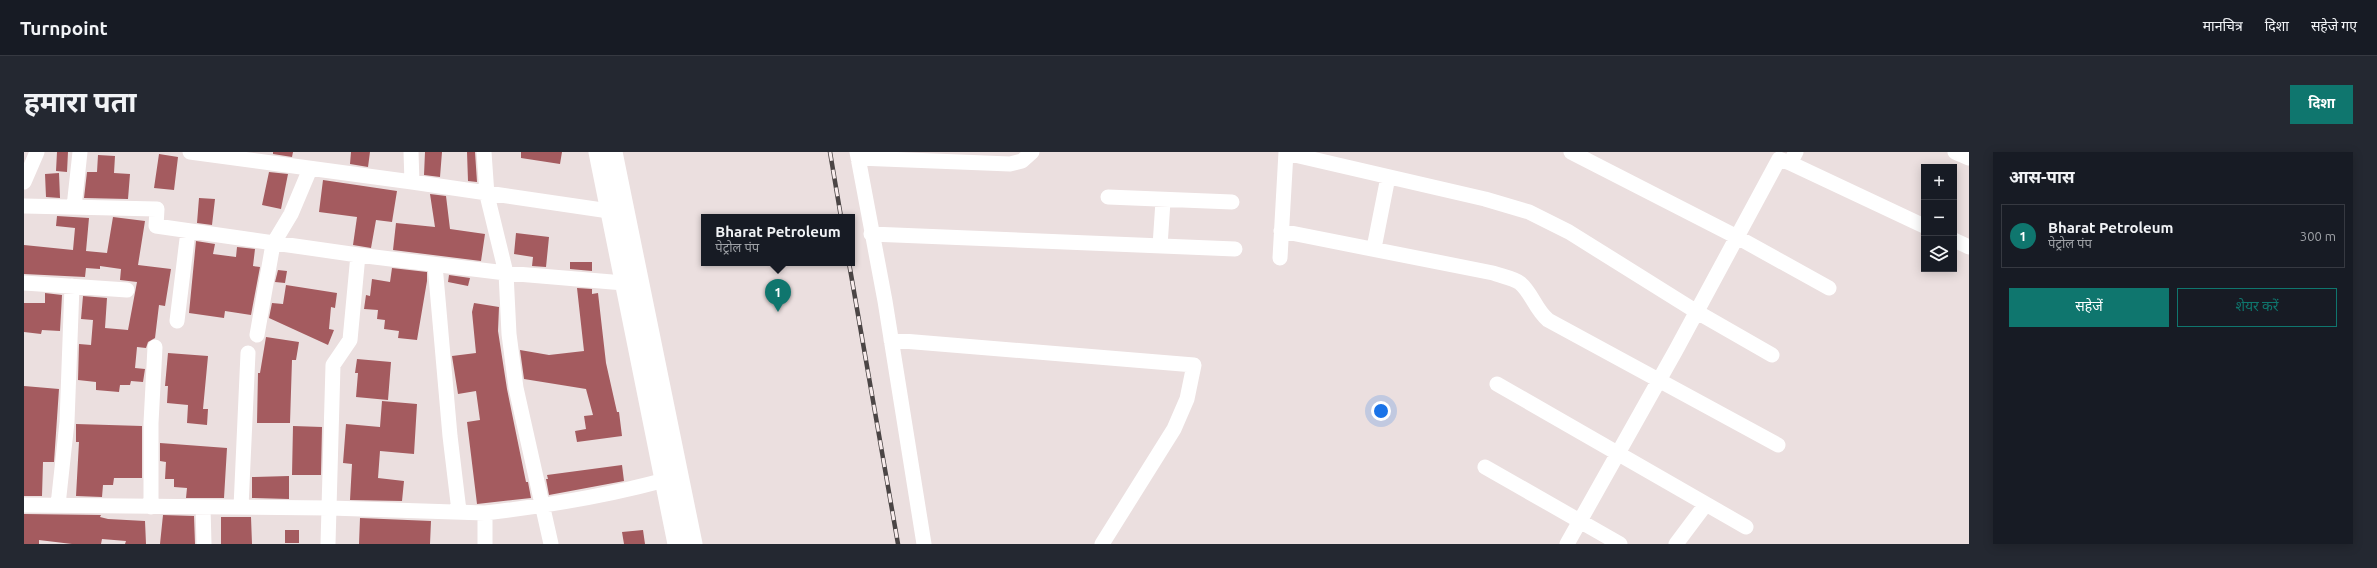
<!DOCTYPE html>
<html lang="hi">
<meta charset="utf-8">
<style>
:root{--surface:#171b24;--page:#242831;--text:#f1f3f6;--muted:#9ea1a6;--line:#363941;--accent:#0f766e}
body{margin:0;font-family:Ubuntu,"Noto Sans Devanagari",sans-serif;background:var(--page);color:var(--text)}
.controls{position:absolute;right:12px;top:12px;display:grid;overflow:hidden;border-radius:0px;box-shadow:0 2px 10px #0003}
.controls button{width:36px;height:36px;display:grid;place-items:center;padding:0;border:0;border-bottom:1px solid var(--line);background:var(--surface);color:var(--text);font:20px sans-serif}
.you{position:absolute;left:1357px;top:259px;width:14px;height:14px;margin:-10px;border:3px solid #fff;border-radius:50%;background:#1a73e8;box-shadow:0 0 0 6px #1a73e833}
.badge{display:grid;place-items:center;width:26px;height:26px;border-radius:50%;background:var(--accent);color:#fff;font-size:13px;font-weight:700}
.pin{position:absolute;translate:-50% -33px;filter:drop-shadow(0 1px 2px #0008)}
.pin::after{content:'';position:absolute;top:21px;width:14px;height:12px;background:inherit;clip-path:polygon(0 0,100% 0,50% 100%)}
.popup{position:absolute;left:677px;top:62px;width:154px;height:52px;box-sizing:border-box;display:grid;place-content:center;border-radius:0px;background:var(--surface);filter:drop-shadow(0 1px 3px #0005);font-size:13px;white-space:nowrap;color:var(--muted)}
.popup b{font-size:15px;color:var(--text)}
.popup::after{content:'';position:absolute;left:50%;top:100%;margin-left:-8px;border:8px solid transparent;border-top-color:var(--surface)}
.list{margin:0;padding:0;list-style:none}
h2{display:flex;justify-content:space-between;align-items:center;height:52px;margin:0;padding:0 16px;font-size:17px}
h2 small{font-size:13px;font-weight:400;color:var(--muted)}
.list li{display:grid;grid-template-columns:26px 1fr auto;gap:12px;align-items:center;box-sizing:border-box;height:64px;margin:0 8px 8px;padding:0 8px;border:1px solid var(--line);border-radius:0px}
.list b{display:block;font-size:15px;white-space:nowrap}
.list p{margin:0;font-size:13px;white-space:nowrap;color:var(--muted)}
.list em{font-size:13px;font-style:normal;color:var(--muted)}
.actions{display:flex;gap:8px;padding:12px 16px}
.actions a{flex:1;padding:9px 0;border:1px solid var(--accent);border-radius:0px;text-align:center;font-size:14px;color:var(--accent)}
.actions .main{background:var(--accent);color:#fff}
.icon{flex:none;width:22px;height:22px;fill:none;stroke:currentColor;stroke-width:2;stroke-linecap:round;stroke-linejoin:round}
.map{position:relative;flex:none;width:1945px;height:392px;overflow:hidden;border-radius:0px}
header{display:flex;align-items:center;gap:24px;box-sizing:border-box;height:56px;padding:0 20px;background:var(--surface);border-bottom:1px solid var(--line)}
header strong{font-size:19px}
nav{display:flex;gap:22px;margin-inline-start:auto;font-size:14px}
.intro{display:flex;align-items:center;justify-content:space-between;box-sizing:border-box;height:96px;padding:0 24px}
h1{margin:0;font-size:28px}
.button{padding:10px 18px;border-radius:0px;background:var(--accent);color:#fff;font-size:14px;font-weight:700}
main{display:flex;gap:24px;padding:0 24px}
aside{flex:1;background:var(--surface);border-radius:0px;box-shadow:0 2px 10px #0003}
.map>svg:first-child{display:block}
.building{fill:#a45b5f}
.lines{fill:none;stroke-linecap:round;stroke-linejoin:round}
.minor{stroke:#fff;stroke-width:15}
.major{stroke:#fff;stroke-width:19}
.rail-casing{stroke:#4b4545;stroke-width:4.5}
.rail{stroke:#f8ecec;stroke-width:3;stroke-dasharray:9;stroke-linecap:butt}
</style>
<header>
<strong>Turnpoint</strong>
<nav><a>मानचित्र</a><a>दिशा</a><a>सहेजे गए</a></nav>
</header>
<div class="intro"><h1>हमारा पता</h1><a class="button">दिशा</a></div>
<main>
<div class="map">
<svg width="1945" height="392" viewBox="0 0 1945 392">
<rect width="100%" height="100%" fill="#ebdfdf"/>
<path class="building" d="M33,0H44L43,20L32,19Z
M249,0H269L268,5L249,2Z
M327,0H346L344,15L326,12Z
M401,0H418L416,25L400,23Z
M443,0H451L453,30L444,29Z
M497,0H538L536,12L497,6Z
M135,2L154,5L150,38L130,36Z
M74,3L91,4L90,21L106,22L104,47L60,46L63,20H73Z
M245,20L264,22L257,57L238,53Z
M35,21L36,46L22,45L21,22Z
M299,28L373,39L368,70L352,68L347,96L329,93L333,65L295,60Z
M406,42L422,44L426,77L461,82L457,109L369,98L372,71L411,75Z
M175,46L191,47L188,73L173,71Z
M33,64L65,66L62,99L83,101L89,65L121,69L114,113L147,117L141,154L135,153L131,186L124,190L122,196L113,195L111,216L121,217L119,230L107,229L106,233H96L95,240L72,238V230L54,228L55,192L67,193L69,168L57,167L59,144L83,146L81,176L104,178L113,130L96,128L97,117L76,114V117L62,116L61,125L0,122V93L49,98L51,76L32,74Z
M492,81L525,85L522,115L508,114L509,105L490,102Z
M172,89L191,92L189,102L212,105L213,95L231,97L229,114L236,115L227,163L201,159L200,166L165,161Z
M546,110H568V119L546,117Z
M368,116L403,120V129L393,188L374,186L375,179L360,177L361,168L353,167L354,158L340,157L342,143L346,144L348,127L366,130Z
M254,118L263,119L261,131L251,130Z
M425,123L446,126L444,134L424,130Z
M262,133L313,141L311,156L307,155L305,177L310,178L304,193L245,166L248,151L259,152Z
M553,136L568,137V142L574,141L582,211L593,260H595L598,284L553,290L551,279L562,277L560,264L569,263L562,237L500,227L496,198L525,203L560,199Z
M21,141L38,143L36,179L18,178L17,182L0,180V151H21Z
M450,151L475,155L474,179L483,237L502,330H504L507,346L453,352L443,270L456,268L452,239L434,242L428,204L452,201L448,160Z
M242,185L275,190L272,208H268L266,271H233L234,221H236Z
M144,201L184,204L179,257H184L183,273L163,271L164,253L143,251L144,234H141Z
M333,207L367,210L364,248L332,245L334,221H331Z
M0,234L35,237L30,310H19L18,344H0Z
M358,249L393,252L390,302L356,299L354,326L380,329L378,349L326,348L328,312L319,311L322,272L356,275Z
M52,272L118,274V326H90L89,333H79L78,345L52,344L55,290H52Z
M269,274L298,275L297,323H268Z
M136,291L203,296L200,346H162L163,336L150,335V327H141L142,310L136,309Z
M598,313L600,329L525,343L522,327H524L523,323Z
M265,324V347L228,346V325Z
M0,362L77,363L76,365L84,367L121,369L122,392H101L102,389L78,387L77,392H48L15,388V392H0Z
M139,363L170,364L171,392H136Z
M197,365H227L228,392H197Z
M336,366L407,369L406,392H335Z
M261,378H275V391H261Z
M619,378L621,392H600L598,380Z"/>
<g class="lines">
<path class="minor" d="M166,0L388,30L585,59
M387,0L388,30
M833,0L861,149L900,392
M1547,0L1713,85L1805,136
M1931,0L1945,6
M1262,1L1461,47L1505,60L1545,80L1673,160L1748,203
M834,6L986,12L998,9L1008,0
M1766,11L1900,74
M0,30L13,0
M1084,45L1208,50
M0,54L133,57L132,74L334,103L482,121L463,43L460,0
M50,55L56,0
M1257,79L1469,121C1477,124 1489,126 1496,131C1508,141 1511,157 1524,168L1754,293
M847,82L1211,97
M1930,88L1945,95
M1136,94L1139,49
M1350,96L1364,25
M1256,106L1262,0
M411,113L426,284L435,359
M0,131L103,138
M153,169L164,79
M233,183L249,92L267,62L286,17
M867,188L1170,213L1163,247L1150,277L1078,392
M1473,232L1722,375
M1461,315L1596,392
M0,353L306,356L461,361
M34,353L43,270L48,134
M127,355V271L131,195
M179,355L180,392
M217,355L224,201
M304,392L309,213L326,188L334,103
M461,392V361C522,354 582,344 641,328
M527,392L492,236L485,182L482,121L600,131
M1543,392L1652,198L1755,7L1766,11L1772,0
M1652,392L1682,352"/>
<path class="major" d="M574,0L653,392
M589,0L669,392"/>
<defs>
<path id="rail" d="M806,0L817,65
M825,111L874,392"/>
</defs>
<use href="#rail" class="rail-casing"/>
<use href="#rail" class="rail"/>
</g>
</svg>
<div class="controls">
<button>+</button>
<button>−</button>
<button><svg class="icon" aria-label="layers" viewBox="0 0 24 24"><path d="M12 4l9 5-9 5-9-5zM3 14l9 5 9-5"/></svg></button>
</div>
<div class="you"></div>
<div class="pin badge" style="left:754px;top:160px">1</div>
<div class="popup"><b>Bharat Petroleum</b>पेट्रोल पंप</div>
</div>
<aside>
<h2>आस-पास<small></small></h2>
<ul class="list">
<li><span class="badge">1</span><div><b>Bharat Petroleum</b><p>पेट्रोल पंप</p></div><em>300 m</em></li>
</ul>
<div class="actions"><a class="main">सहेजें</a><a>शेयर करें</a></div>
</aside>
</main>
